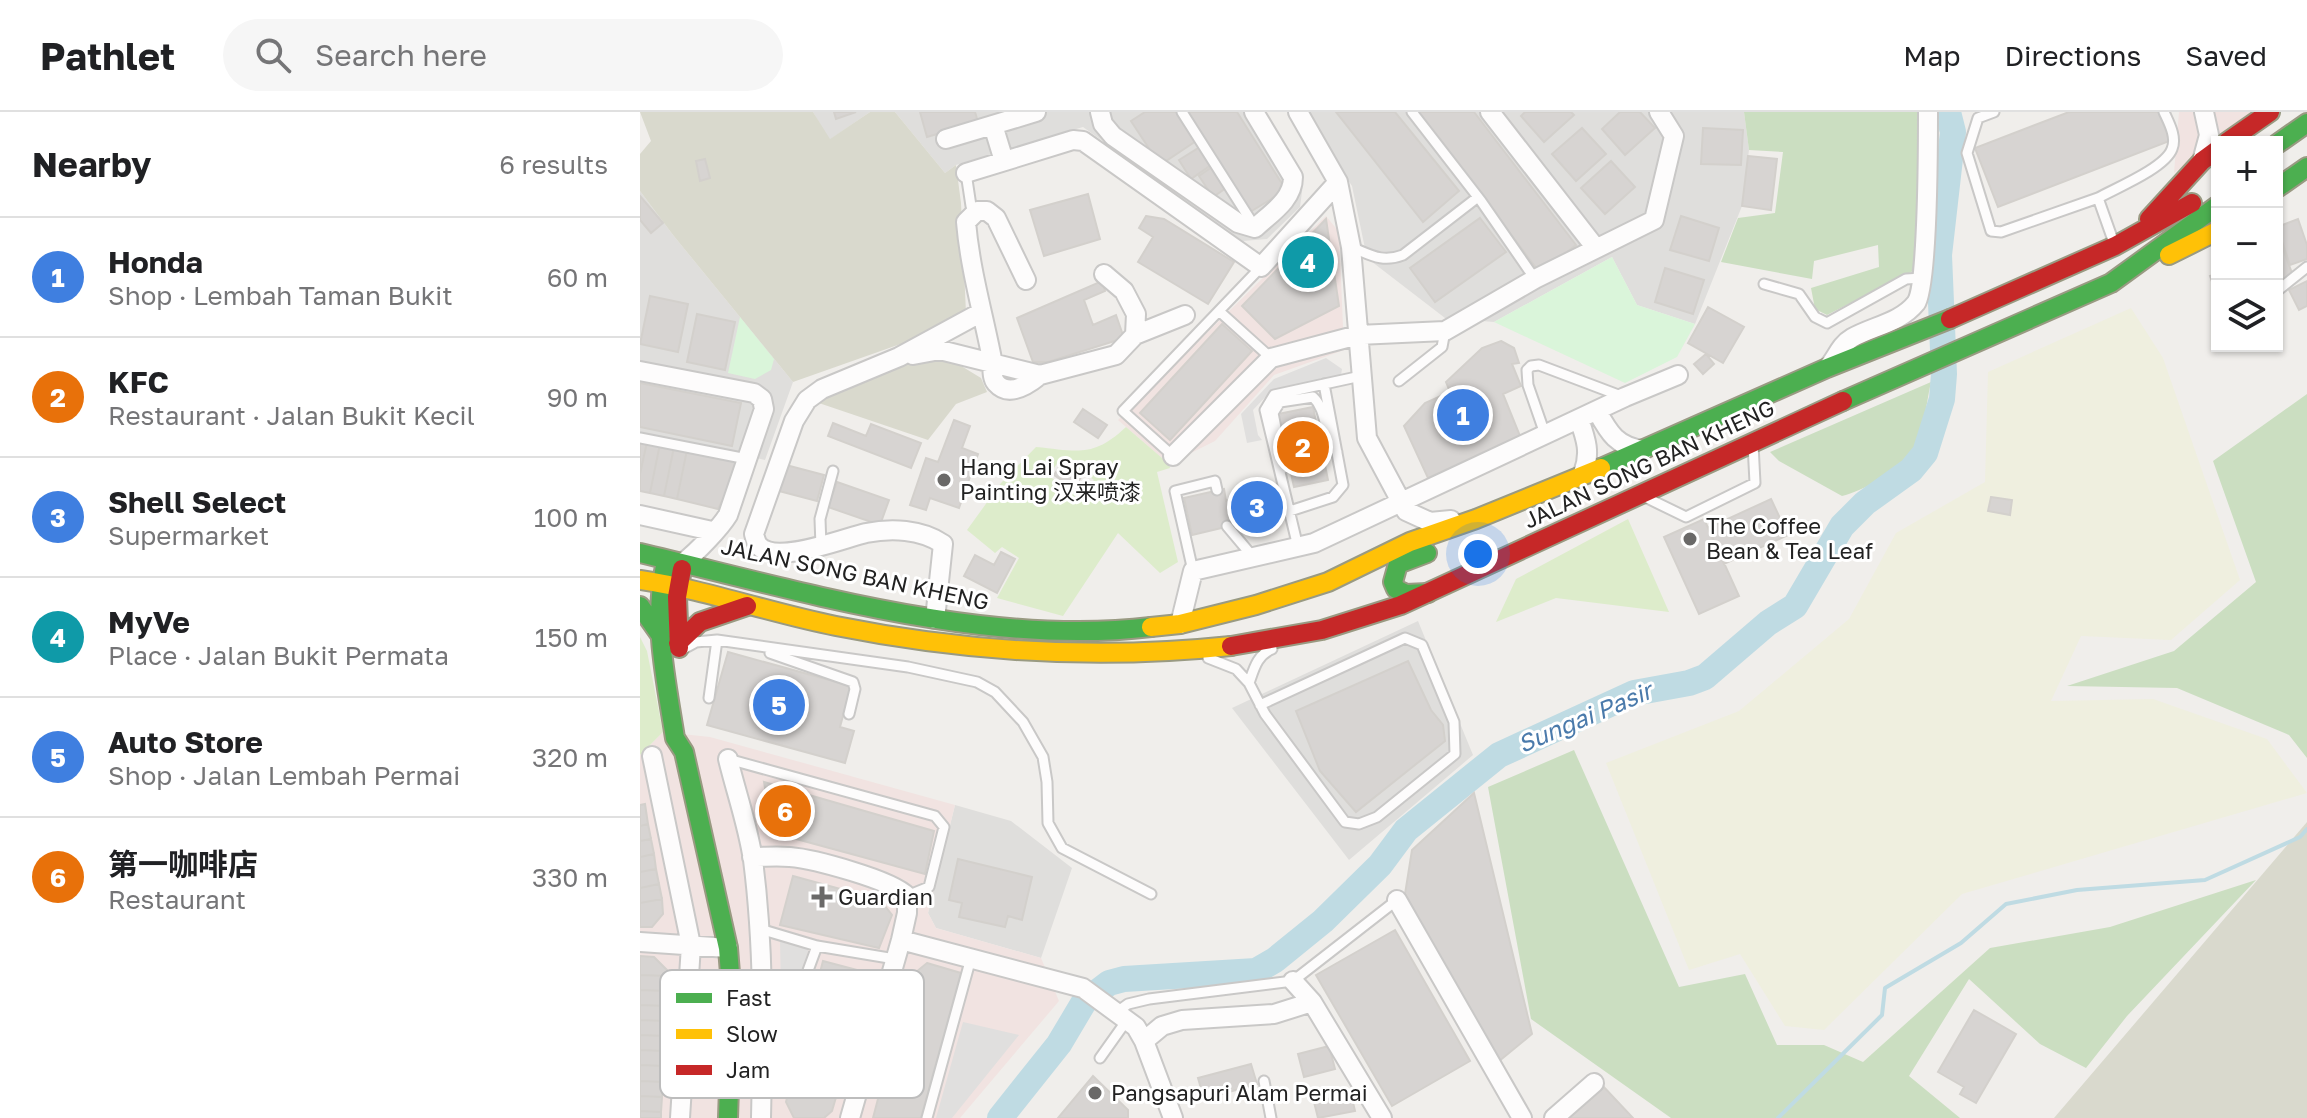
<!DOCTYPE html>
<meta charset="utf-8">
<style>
:root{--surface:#fff;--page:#f6f6f6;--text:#202124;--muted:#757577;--line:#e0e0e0;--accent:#b45309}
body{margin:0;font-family:"Golos Text","Noto Sans SC",sans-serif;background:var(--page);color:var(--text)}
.controls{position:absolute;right:24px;top:24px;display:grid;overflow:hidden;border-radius:0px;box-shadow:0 2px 6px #0004}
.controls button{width:72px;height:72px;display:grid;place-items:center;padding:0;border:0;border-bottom:2px solid var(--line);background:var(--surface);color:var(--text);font:40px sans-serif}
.you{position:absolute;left:838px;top:442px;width:28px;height:28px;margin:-20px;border:6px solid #fff;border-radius:50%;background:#1a73e8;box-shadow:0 0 0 12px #1a73e833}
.badge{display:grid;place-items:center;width:52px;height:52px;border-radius:50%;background:var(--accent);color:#fff;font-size:26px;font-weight:700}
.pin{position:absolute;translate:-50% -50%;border:4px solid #fff;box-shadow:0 2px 8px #0006}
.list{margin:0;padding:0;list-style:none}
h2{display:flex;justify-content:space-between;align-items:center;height:104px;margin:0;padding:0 32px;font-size:34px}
h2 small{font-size:26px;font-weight:400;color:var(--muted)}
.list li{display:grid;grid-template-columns:52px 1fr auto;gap:24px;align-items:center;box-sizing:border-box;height:120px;padding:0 32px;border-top:2px solid var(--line)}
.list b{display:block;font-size:30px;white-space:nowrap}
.list p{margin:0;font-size:26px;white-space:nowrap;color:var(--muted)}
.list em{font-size:26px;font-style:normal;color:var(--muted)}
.icon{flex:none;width:44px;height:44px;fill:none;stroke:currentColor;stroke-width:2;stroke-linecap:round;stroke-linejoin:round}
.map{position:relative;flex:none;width:1667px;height:1006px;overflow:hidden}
header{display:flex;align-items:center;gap:48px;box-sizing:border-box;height:112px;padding:0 40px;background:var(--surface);border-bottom:2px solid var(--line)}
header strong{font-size:38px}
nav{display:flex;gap:44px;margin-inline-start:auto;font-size:28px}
.search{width:560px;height:72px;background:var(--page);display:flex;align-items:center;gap:20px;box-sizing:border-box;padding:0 28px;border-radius:44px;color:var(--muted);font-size:30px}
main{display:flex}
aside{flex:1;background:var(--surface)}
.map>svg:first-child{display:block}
.residential{fill:#dfdedc}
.commercial{fill:#f1e3e1}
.construction{fill:#d9d9cd}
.farmland{fill:#efefdf}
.grass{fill:#ddeccb;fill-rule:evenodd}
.forest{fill:#cbdec1}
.park{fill:#daf5da}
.parking{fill:#e0dfde}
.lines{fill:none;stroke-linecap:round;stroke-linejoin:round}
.stream{stroke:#bfdbe3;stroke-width:4}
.river{stroke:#bfdbe3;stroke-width:26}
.building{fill:#d7d4d2;stroke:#d3d0cc;stroke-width:2}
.lane-casing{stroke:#c9c8c7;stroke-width:13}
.street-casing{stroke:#c9c8c7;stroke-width:22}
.fast-casing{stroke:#999a82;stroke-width:22}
.slow-casing{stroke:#999a82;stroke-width:22}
.jam-casing{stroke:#999a82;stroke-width:22}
.lane{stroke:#fdfcfc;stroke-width:9}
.street{stroke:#fdfcfc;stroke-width:18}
.fast{stroke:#4caf50;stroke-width:18}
.slow{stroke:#ffc107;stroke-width:18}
.jam{stroke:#c62828;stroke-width:18}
.poi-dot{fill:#6a6968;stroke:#fff;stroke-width:3}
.labels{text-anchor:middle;stroke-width:6;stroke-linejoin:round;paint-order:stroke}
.street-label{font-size:22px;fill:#222;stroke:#fff}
.poi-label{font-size:22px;fill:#222;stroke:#fff;text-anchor:start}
.water-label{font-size:24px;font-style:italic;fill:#4a7aab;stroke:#fff}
.key{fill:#fff;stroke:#bdbdbd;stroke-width:2}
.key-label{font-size:22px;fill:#222}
</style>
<header>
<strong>Pathlet</strong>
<div class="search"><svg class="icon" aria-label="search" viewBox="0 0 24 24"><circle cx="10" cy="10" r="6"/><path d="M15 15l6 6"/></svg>Search here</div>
<nav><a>Map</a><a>Directions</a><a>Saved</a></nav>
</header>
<main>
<aside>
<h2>Nearby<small>6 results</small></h2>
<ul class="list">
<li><span class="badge" style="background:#3f7fe0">1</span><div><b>Honda</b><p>Shop · Lembah Taman Bukit</p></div><em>60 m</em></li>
<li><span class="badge" style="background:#e8710a">2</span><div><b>KFC</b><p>Restaurant · Jalan Bukit Kecil</p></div><em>90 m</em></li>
<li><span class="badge" style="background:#3f7fe0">3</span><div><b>Shell Select</b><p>Supermarket</p></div><em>100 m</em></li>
<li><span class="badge" style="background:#0f9aa8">4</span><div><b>MyVe</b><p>Place · Jalan Bukit Permata</p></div><em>150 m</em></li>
<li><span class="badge" style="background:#3f7fe0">5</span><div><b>Auto Store</b><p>Shop · Jalan Lembah Permai</p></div><em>320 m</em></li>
<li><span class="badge" style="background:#e8710a">6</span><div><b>第一咖啡店</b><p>Restaurant</p></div><em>330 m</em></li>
</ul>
</aside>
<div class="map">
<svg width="1667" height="1006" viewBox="0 0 1667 1006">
<rect width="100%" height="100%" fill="#f0eeeb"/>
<path class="residential" d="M173,0H230L189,28Z
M255,0H619L663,72L660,95L627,127L603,129L443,15L316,53L305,61Z
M663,0H1104L1109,38L1102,94L1055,212L997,193L972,145L854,210L805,206L727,146L712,74Z
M0,79L33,123L153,270L125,348L0,320Z
M778,509L833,643L709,748L592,596Z
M315,693L371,709L432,756L401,846L296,816L288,801Z"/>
<path class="commercial" d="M1539,0H1617L1534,61Z
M686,104L699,120L704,238L634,263L575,329L529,352L478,308Z
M23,620L70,625L315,693L288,801L296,816L401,846L419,889L320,1006H0V643Z"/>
<path class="construction" d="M0,0H173L190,27L230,0H255L305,61L316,53L321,91L326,201L286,223L153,270L33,123L0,79V42L11,29Z
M281,245L313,249L341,266L347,280L316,292L288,328L170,288Z
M1667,710V1006H1414Z"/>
<path class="farmland" d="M1491,196L1523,246L1600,468L1531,528L1441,524L1411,589L1513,587L1627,627L1667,681L1322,782L1184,918L1145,914L1100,842L1049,858L966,651L1099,599L1209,507L1256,421L1345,370L1348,260Z"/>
<path class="grass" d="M486,315L529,352L530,356L517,360L538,450L520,461L478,421L423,504L357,486L379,446L362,435L355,441L327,418L361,371L396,335C438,339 453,346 486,315ZM422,345L454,368L453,369L445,371L437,380L408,364Z
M988,407L1029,500L916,486L856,510L876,467Z
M0,525L7,539L23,620L0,643Z"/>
<path class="forest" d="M1104,0H1281L1275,158L1187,203L1175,197L1171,176L1239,155L1238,133L1174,149L1172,167L1081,150L1098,106L1135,101L1143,40L1109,38Z
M1291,270C1286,292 1284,322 1271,342C1260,359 1222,379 1202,384L1139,349L1130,340Z
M1667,282V646L1649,623L1537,576L1427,574L1534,539L1616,470L1573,349Z
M934,638L1039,875L1105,862L1137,933H1184L1223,950L1350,836L1470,815L1616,768L1487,904L1446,956L1400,932L1329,867L1269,964L1320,1006H1031L891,907L848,675Z"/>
<path class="park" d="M972,145L997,193L1055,212L1037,245L985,271L854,210Z
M100,205L134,247L131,258L115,267L88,261Z"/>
<path class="parking" d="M686,246L702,257L701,263L632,278L613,298L618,323L622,328L607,331L601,302L634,267Z
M140,829L169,836L142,924Z
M323,910L379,923L312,1006H296Z"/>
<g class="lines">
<path class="stream" d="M1138,1006L1242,903L1245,876L1321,831L1366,792L1437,778L1565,768L1660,725L1667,717"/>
<path class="river" d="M360,1006L419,932L444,890L469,871L484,867L616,859L635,848L683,809L740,753L766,718L859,643L994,581L1049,571L1065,565L1128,511L1155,494L1202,414L1225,391L1271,358L1285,341L1302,287L1304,262L1299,143L1313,20L1308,0"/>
</g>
<path class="building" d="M194,0H216L196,7Z
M280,0H335L338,10L287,25Z
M505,0H537L556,29L520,53L491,9Z
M545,0H597L646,78L610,100Z
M696,0H755L819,79L783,110Z
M778,0H834L936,133L900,161Z
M885,0H931L934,3L904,30L881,4Z
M980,0H1000L1015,16L985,43L962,17Z
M1429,0H1521L1532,28L1358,95L1335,36Z
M942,16L966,42L936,69L912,42Z
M1063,16L1103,18L1101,53L1061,52Z
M560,35L571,53L551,67L539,48Z
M1108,44L1137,47L1131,98L1102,94Z
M65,47L70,66L60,69L56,49Z
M971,49L995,75L965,102L941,76Z
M572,55L586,76L573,85L559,64Z
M448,82L460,127L404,144L390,98Z
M0,84L23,111L11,121L0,108Z
M506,104L524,107L594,150L568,192L498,150L513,125L499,116Z
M1041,104L1079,116L1069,149L1030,138Z
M840,106L866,140L795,190L770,156Z
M686,107L699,194L635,227L602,194Z
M1658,107L1667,133V147L1650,153L1637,115Z
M1637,120L1653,164L1637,170Z
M1025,156L1064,168L1053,202L1015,190Z
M1577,162V184L1570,164Z
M462,169L465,179L444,188L453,213L476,203L484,226L408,250H393L377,206Z
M1667,169V194L1659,198L1649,178Z
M10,184L48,192L38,240L0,232Z
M1068,195L1104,215L1083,251L1048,231Z
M57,202L95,210L85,258L47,250Z
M582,212L612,239L530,328L500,301Z
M861,229L874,236L879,251L872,252L881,274L863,282L880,324L788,366L764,314L785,291L810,280L806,270L842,236Z
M1066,242L1074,252L1063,262L1054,252Z
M0,271L101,291L92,334L0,315Z
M673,295L688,368L654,375L638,302Z
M443,297L467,313L458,326L434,310Z
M314,308L330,314L322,336L338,342L319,396L290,386L286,398L270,393L286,346L298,350Z
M193,311L226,324L231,312L281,331L271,356L188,324Z
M0,328L7,330L0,362Z
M7,330L20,332L10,381L0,379V362Z
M20,332L34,335L24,384L10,381Z
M34,335L47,338L37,387L24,384Z
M47,338L91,346L101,351L78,397L37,387Z
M422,351L442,364L433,376L414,363Z
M146,353L184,363L177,389L139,379Z
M197,370L249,388L240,413L188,395Z
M622,374L629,404L611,409L604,378Z
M584,377L586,389L605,385L611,409L552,423L544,386Z
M1351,385L1372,388L1370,403L1348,399Z
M1131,387L1148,423L1084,452L1068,416Z
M1064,407L1099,484L1059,502L1024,425Z
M361,440L375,447L357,481L324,464L335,443L354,453Z
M88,540L211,574L200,615L214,619L205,651L67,613Z
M768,549L791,598L803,613L805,629L716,700L680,659L656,599Z
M124,670L294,719L285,762L149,725L130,707Z
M834,681L892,922L858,950L765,782L772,738Z
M5,692L8,712L0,714V693Z
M8,712L11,727L0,729V714Z
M11,727L14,742L0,745V729Z
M14,742L16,757L0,760V745Z
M318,747L392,765L382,808L368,804L365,815L319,805L322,791L309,788Z
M16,757L19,772L0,776V760Z
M153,764L240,788L252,803L239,836L140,813Z
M19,772L22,787L0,791V776Z
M22,787L23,802L12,815H0V791Z
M755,818L830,949L752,994L676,863Z
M0,844L14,845L28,859V864L0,863Z
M183,849L232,862L192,999L184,1006H154L146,990Z
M287,851L321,861L281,1006H233L270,865Z
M0,863L28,864L27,879L0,878Z
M0,878L27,879L26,894L0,893Z
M0,893L26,894V909L0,908Z
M1334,898L1376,922L1336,991L1320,982L1324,975L1298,960Z
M0,908L26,909L25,924L0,923Z
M0,923L25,924L24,939L0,938Z
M689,934L695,957L664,965L658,942Z
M0,938L24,939L23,954L0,953Z
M611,952L617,972L564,987L558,966Z
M0,953L23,954V970L0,969Z
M453,964L488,998V1006H418Z
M0,969L23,970L22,985L0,984Z
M961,972L993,1006H926Z
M711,982L715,999L678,1006L674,990Z
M0,984L22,985L21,1000L0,999Z
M0,999L21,1000V1006H0Z"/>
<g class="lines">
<defs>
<path id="lane" d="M542,0L613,112
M772,0L841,89L895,167
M1354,0L1338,6L1327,41L1351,119L1361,120L1458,86L1474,131
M326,61L331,94L337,99
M1458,86C1476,76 1525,56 1532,37C1537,25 1529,11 1524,0
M711,135C731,143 742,151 763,143L838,85
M1124,172L1159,182L1175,205L1187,211L1266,167L1282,166
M1637,179L1667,155
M579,199L631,246
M759,269L802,235L805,219
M905,322L888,273L887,258L891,254L899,253L981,284
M0,326L107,347
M533,344L483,299L621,155
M644,356L633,301L640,290L673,285C688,299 683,324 697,340
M1005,385L1046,405L1115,371L1113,332
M650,399L693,385L703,373L684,272
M587,414L613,445
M181,434L180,407L193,359
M658,435L625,298L634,283L721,264
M553,459L535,379L575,369L577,378
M45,536L56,530L77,528L268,555L337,570L355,580L383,610L403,645L407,670L408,711L422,736L511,782
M130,541L213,570L215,577L209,602
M568,546L596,557L609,571C614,557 617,543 632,537
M609,571L625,602L705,710L719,712L737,705L815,642L814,610L782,533L765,526L620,593
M69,586L77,528
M88,647L295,704L304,715L289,775L267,784
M120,817L177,834L255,847
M477,900L488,892L509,887L653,869L757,788
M460,946L487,908
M125,960L141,932L177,834
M624,969L631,1006
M287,1006L331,846"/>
<path id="street" d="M460,0L463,12L473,24L598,111L615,116C631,101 653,88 653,65L614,0
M658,0L698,70L711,135L727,326L766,399L790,410L811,408
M850,0L955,135
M353,13L364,49
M306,27L396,0
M1562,49L1569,23L1564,0
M326,61L433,28L443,29L621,155L698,70
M386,168L356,106L347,99H337L326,110C330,157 343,201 352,247C353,255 351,265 356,271C369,286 389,272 400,263
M495,223L545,203
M273,243L300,238L400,263L476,243L495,223L496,202L484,179L464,162
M1189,254C1197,245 1200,233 1212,226C1233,214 1260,211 1276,191C1288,175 1288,29 1288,0
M0,259L114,281L122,287L124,297L88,403C80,416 57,440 44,450
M957,299C969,321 977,335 1004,338
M939,307C946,327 951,341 943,361
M533,344L631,246L718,223L805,219L895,167L1014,108L1034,24L1019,0
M0,403L72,419
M295,507L303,432C281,417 251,416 226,421C204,426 135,454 118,433C116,430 115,426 114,422L154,309L167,288L182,277L259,245L340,201
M540,512L553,459L674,431L985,285L1038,263
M12,644L51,833L40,1006
M88,647C96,680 108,714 113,748C124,834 123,920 121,1006
M112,745C125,745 137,744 150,745C174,747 252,768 267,784V801L261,828L210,1006
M757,788L882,1006
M261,828L443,876L496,915L504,929L533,1006
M0,830L88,836
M653,869L672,890L742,1006
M504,929L522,914L542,908L634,902L672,890
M914,1006L954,971"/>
<path id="fast" d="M1637,32L1667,11
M1637,76L1667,55
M1203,289L1471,171L1577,94
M961,356L1187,256L1310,207
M0,441C161,479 345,535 511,515
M787,441L758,452L753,470L756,477L766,482L788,481
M25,454C13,512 26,568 35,626L44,640L88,836L92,887L88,1006
M0,494L21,524"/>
<path id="slow" d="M1529,143L1577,119
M0,468C67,478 130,501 196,514C326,540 459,548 591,534
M511,515L540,512L616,493L688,470L770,430L836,407L961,356"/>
<path id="jam" d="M1587,30L1630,0
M1509,107L1562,49L1577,38
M1310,207L1475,134L1552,91
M38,531L60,510L107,494
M591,534L682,518L761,493L1203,289
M39,536L37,485L42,457"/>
</defs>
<use href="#lane" class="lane-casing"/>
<use href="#street" class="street-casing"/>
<use href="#fast" class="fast-casing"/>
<use href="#slow" class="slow-casing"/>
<use href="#jam" class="jam-casing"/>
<use href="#lane" class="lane"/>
<use href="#street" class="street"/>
<use href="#fast" class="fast"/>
<use href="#slow" class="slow"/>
<use href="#jam" class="jam"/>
</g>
<g class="poi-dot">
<circle cx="304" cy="368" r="8"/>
<circle cx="1050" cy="427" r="8"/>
<path d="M178 773h8v8h8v8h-8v8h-8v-8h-8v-8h8z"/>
<circle cx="455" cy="981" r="8"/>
</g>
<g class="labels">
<g class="street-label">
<text transform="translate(1009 352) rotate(-25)" y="8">JALAN SONG BAN KHENG</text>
<text transform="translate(215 462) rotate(12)" y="8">JALAN SONG BAN KHENG</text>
</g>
<g class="poi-label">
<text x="320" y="363">Hang Lai Spray<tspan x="320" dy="25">Painting 汉来喷漆</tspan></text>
<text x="1066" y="422">The Coffee<tspan x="1066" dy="25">Bean &amp; Tea Leaf</tspan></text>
<text x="198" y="793">Guardian</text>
<text x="471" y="989">Pangsapuri Alam Permai</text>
</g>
<g class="water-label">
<text transform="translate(945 606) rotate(-23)" y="8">Sungai Pasir</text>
</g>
</g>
<rect x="20" y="858" width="264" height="128" rx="12" class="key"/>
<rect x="36" y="881" width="36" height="10" fill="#4caf50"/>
<rect x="36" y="917" width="36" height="10" fill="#ffc107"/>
<rect x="36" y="953" width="36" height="10" fill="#c62828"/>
<g class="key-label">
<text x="86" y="894">Fast</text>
<text x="86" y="930">Slow</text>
<text x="86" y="966">Jam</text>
</g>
</svg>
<div class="controls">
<button>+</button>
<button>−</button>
<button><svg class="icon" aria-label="layers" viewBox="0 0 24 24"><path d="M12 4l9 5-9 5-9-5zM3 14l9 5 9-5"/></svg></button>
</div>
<div class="you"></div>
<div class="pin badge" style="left:823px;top:303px;background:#3f7fe0">1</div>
<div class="pin badge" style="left:663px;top:335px;background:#e8710a">2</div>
<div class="pin badge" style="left:617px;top:395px;background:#3f7fe0">3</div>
<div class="pin badge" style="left:668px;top:150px;background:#0f9aa8">4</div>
<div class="pin badge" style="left:139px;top:593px;background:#3f7fe0">5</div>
<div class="pin badge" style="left:145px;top:699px;background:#e8710a">6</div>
</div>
</main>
